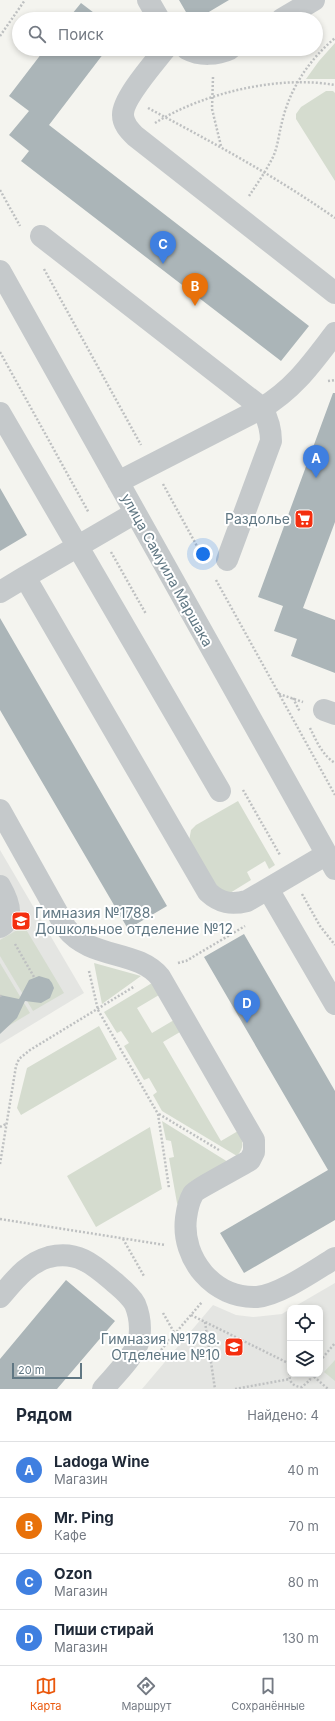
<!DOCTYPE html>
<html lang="ru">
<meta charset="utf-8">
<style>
:root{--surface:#fff;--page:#f6f6f7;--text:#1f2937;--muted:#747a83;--line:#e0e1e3;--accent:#ea580c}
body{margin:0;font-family:Inter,sans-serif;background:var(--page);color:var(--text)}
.controls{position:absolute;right:12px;bottom:12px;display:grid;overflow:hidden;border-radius:8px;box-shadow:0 2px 6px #0003}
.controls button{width:36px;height:36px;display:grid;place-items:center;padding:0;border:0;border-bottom:1px solid var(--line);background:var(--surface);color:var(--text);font:20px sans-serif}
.scale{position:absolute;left:12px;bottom:10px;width:70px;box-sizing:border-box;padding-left:4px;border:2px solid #607783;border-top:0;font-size:11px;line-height:14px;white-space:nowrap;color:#607783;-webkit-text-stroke:3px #fff;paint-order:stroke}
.you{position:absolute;left:203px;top:554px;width:14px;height:14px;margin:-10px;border:3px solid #fff;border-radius:50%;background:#1a73e8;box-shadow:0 0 0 6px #1a73e833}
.badge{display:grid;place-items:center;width:26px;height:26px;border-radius:50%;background:var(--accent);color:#fff;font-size:13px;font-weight:700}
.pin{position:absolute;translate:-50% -33px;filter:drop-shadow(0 1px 2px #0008)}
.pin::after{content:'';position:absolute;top:21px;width:14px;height:12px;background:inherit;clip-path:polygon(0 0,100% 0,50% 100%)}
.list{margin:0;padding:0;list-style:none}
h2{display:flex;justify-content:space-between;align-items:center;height:52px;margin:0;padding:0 16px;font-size:17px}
h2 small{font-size:13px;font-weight:400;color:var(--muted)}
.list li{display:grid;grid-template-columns:26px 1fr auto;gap:12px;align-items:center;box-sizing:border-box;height:56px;padding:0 16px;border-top:1px solid var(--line)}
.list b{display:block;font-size:15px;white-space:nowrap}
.list p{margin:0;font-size:13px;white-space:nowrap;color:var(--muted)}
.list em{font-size:13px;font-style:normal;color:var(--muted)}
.icon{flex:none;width:22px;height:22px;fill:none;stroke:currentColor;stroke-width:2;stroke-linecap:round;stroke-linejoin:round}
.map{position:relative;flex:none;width:335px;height:1389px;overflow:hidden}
.search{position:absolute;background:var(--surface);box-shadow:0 2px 6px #0003;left:12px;right:12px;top:12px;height:44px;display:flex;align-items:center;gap:10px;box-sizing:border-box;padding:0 14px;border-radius:22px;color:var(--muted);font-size:15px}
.sheet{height:276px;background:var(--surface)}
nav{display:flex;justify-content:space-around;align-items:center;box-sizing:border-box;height:56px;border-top:1px solid var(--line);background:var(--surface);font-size:11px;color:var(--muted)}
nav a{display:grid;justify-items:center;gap:2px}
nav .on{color:var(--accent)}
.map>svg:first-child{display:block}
.built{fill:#e4e5e2}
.green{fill:#d5dccf}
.building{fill:#abb5b8}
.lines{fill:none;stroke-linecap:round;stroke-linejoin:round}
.path{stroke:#bec0c1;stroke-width:2.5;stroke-dasharray:2 2;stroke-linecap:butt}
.minor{stroke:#c5c9cb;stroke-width:22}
.labels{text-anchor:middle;stroke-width:4;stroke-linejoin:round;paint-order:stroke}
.poi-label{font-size:14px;fill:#607783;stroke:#fff;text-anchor:end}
.street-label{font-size:14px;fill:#607783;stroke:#fff}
</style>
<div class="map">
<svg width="335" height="1389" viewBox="0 0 335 1389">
<rect width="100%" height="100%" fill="#f4f4ef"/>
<path class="built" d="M0,850L84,993L0,1044Z
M335,1283V1389H142L213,1305L236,1315L253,1317L282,1314L290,1309V1374H320V1308H292Z"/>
<path class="green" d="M335,43V79H306L319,61Z
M326,91H333L335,93V181L296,119V114L301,107Z
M238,801L275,865L269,869L265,861L247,872L251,880L230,893H221L189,841L191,830L196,825Z
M24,926L64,993L33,1011L0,956V940Z
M0,963L30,1013L0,1031Z
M94,963L141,976L102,1004Z
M152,983L159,995L137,1008L152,1033L174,1020L180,1032L163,1042L221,1141L238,1131C243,1141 245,1147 237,1156L162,1111L153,1095L157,1092L149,1078L144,1080L124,1046L129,1043L121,1031L117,1033L104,1012Z
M99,1026L117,1059L21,1115L17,1108L27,1068Z
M162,1121L228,1162L180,1208L177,1203L169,1158L174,1157L171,1141L166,1140Z
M150,1127L162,1189L96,1227L67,1176Z
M335,1360V1381L324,1372Z"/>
<path class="building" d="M179,0H229L197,19H190Z
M81,3L102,19H68Z
M45,49H107L49,125L309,326L281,361L21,161L29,151L9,135L29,111L9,96Z
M333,393H335V522L303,608L335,620V673L291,656L297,639L274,631L283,606L258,597Z
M0,488L27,535L0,551Z
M0,618L167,906L128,929L0,710Z
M244,934L335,1091V1220L244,1273L220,1233L328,1170L204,957Z
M39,976L49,979L52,983L54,988L50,998L41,1003L25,1001L17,1018L0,1034V995L19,999L29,980Z
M66,1280L115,1321L57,1389H0V1359Z"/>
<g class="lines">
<path class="path" d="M0,36L25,0
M213,77L212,109L221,146
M148,108C212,142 275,176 335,218
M155,123C203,93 279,75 335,85
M0,190L20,226
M249,196C257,184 266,171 273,157C278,146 279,133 282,122C290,88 309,60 335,38
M44,269L141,445
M0,352L89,513
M328,381L335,380
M163,484L204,559
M111,552L146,614
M216,580L335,795
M279,694L303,702
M293,698L300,712
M310,728C316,740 322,755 335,763
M243,790L280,855
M302,894L320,926L335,945
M15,944L34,977
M178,963L186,961L245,926
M89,971L98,1010L158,1114L169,1188
M0,995L1,997
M159,1114L219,1150
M0,1127L6,1124
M0,1164L16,1066L19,1059L30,1050L135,986
M0,1219L165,1245
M123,1239L144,1276
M163,1313L175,1334
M191,1315L290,1364
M205,1322L215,1389
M161,1350L202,1302
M320,1361L335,1343
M290,1373C288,1382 294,1387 302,1387L310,1380V1374
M311,1374L328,1389
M235,1389L290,1379"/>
<path class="minor" d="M148,0L159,19
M282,19L314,0
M165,49C155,62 122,99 123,115C123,124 129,130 135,136L335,293
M187,49C200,56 217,55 230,49
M41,236L262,408C268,419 271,428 271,441L227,560
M0,271L335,869
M0,413L220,791
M118,482L262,408C295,388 312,363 335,333
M135,513L25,577L208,892C220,903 231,905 247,901L327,854
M0,592L25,577
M324,710L335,714
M0,810L66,928C91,960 137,949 160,977L254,1140V1152L250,1160C241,1166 196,1189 193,1194C189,1201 187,1210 186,1218C181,1259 214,1299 257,1297C280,1295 315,1270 335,1258
M0,886C7,898 16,917 0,927
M268,889L335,1004
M0,1297C14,1281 27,1263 49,1257C78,1250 94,1265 114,1282C122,1289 130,1295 135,1304C140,1316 141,1328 139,1340C135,1356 114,1376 103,1389"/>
</g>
<defs>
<symbol id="supermarket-square" viewBox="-11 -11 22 22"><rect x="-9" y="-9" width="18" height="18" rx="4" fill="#f42e0f" stroke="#fff"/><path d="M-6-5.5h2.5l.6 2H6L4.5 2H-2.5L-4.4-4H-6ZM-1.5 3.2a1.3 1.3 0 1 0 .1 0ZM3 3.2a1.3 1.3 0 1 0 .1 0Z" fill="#fff"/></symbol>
<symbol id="school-square" viewBox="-11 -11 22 22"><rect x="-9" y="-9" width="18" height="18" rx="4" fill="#f42e0f" stroke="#fff"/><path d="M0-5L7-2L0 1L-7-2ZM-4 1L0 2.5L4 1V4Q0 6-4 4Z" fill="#fff"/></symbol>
</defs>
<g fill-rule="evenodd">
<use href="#supermarket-square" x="293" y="508" width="22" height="22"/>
<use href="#school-square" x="10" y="910" width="22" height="22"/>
<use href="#school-square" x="223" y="1336" width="22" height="22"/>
</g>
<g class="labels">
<g class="poi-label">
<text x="290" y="524">Раздолье</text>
<text x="35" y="918" text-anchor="start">Гимназия №1788.<tspan x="35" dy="16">Дошкольное отделение №12</tspan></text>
<text x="220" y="1344">Гимназия №1788.<tspan x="220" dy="16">Отделение №10</tspan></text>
</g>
<g class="street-label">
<text transform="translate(167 570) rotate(61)" y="5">улица Самуила Маршака</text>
</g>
</g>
</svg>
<div class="controls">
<button><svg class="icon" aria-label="locate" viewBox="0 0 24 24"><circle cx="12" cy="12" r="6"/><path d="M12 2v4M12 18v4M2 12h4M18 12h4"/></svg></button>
<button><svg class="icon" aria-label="layers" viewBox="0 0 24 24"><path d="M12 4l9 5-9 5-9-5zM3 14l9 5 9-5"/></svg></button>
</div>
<div class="scale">20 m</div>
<div class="you"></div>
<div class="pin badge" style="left:316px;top:478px;background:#3f7fe0">A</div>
<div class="pin badge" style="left:195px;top:306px;background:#e8710a">B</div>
<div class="pin badge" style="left:163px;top:264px;background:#3f7fe0">C</div>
<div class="pin badge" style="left:247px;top:1023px;background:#3f7fe0">D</div>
<div class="search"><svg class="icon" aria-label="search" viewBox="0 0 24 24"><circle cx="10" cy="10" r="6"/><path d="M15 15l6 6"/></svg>Поиск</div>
</div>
<section class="sheet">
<h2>Рядом<small>Найдено: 4</small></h2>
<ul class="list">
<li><span class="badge" style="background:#3f7fe0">A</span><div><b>Ladoga Wine</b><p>Магазин</p></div><em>40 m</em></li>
<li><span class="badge" style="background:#e8710a">B</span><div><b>Mr. Ping</b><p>Кафе</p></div><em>70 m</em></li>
<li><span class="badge" style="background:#3f7fe0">C</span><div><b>Ozon</b><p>Магазин</p></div><em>80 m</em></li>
<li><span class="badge" style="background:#3f7fe0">D</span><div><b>Пиши стирай</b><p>Магазин</p></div><em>130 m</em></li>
</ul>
</section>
<nav>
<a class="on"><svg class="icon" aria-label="map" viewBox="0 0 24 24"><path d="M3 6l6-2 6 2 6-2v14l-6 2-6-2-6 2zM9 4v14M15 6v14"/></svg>Карта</a>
<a><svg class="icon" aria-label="directions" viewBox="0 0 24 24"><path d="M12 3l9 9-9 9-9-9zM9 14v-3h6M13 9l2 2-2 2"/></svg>Маршрут</a>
<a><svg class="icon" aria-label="saved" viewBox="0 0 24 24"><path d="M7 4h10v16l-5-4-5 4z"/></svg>Сохранённые</a>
</nav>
